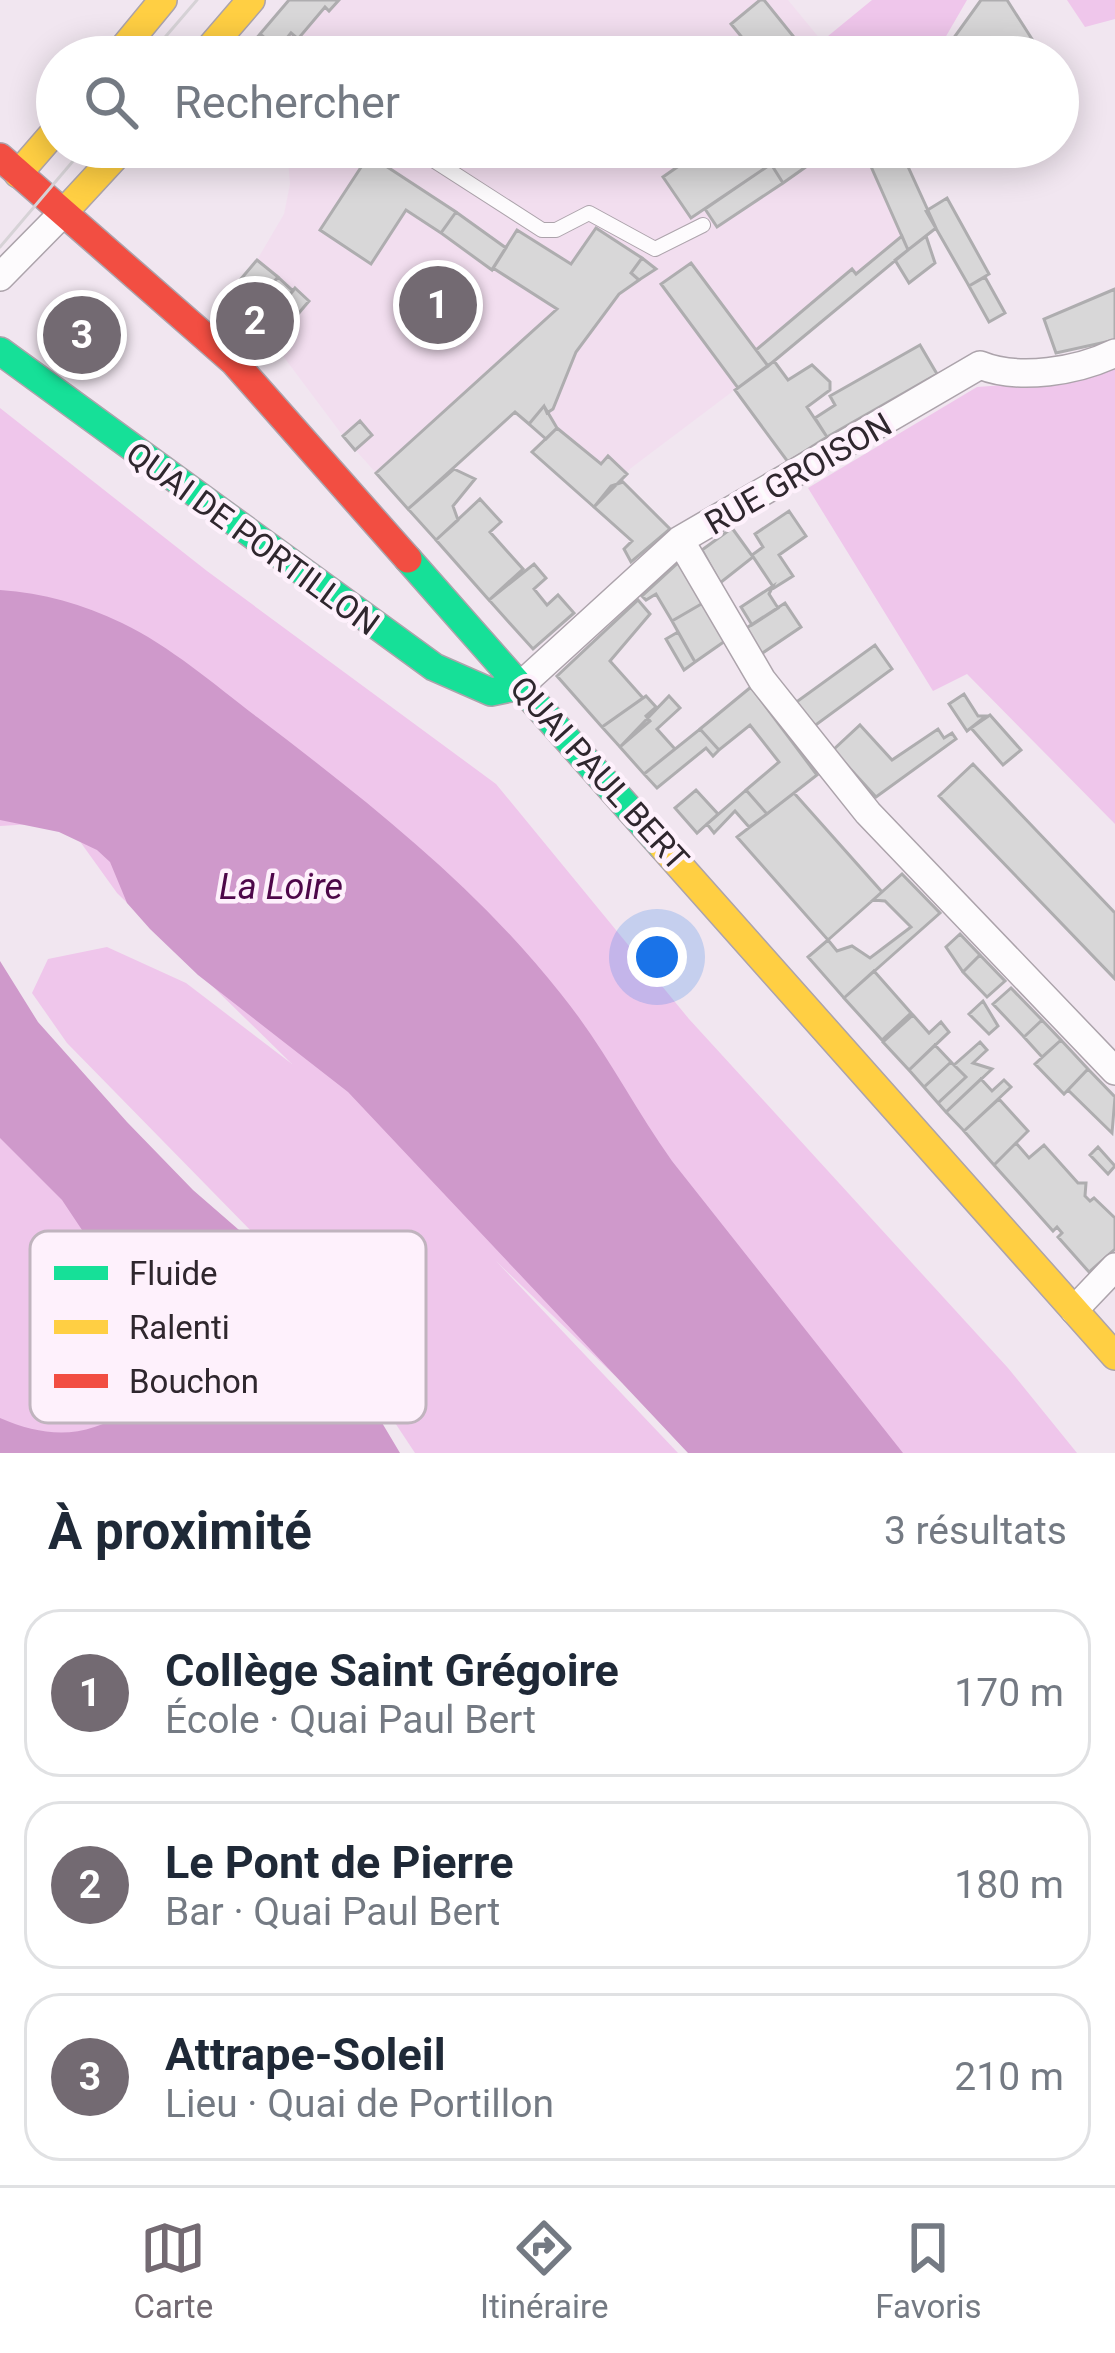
<!DOCTYPE html>
<html lang="fr">
<meta charset="utf-8">
<style>
:root{--surface:#fff;--page:#f6f6f7;--text:#1f2937;--muted:#747a83;--line:#e0e1e3;--accent:#736a72}
body{margin:0;font-family:Roboto,sans-serif;background:var(--page);color:var(--text)}
.you{position:absolute;left:657px;top:957px;width:42px;height:42px;margin:-30px;border:9px solid #fff;border-radius:50%;background:#1a73e8;box-shadow:0 0 0 18px #1a73e833}
.badge{display:grid;place-items:center;width:78px;height:78px;border-radius:50%;background:var(--accent);color:#fff;font-size:39px;font-weight:700}
.pin{position:absolute;translate:-50% -50%;border:6px solid #fff;box-shadow:0 3px 12px #0006}
.list{margin:0;padding:0;list-style:none}
h2{display:flex;justify-content:space-between;align-items:center;height:156px;margin:0;padding:0 48px;font-size:51px}
h2 small{font-size:39px;font-weight:400;color:var(--muted)}
.list li{display:grid;grid-template-columns:78px 1fr auto;gap:36px;align-items:center;box-sizing:border-box;height:168px;margin:0 24px 24px;padding:0 24px;border:3px solid var(--line);border-radius:36px}
.list b{display:block;font-size:45px;white-space:nowrap}
.list p{margin:0;font-size:39px;white-space:nowrap;color:var(--muted)}
.list em{font-size:39px;font-style:normal;color:var(--muted)}
.icon{flex:none;width:66px;height:66px;fill:none;stroke:currentColor;stroke-width:2;stroke-linecap:round;stroke-linejoin:round}
.map{position:relative;flex:none;width:1115px;height:1453px;overflow:hidden}
.search{position:absolute;background:var(--surface);box-shadow:0 6px 30px #0003;left:36px;right:36px;top:36px;height:132px;display:flex;align-items:center;gap:30px;box-sizing:border-box;padding:0 42px;border-radius:66px;color:var(--muted);font-size:45px}
.sheet{height:732px;background:var(--surface)}
nav{display:flex;justify-content:space-around;align-items:center;box-sizing:border-box;height:168px;border-top:3px solid var(--line);background:var(--surface);font-size:33px;color:var(--muted)}
nav a{display:grid;justify-items:center;gap:6px}
nav .on{color:var(--accent)}
.map>svg:first-child{display:block}
.built{fill:#f2deef}
.green{fill:#efc6eb}
.water{fill:#cf99cb}
.building{fill:#d8d7d8;stroke:#aeadaf;stroke-width:3}
.lines{fill:none;stroke-linecap:round;stroke-linejoin:round}
.lane-casing{stroke:#aca3ab;stroke-width:16}
.street-casing{stroke:#aca3ab;stroke-width:30}
.fast-casing{stroke:#aca3ab;stroke-width:30}
.slow-casing{stroke:#aca3ab;stroke-width:30}
.jam-casing{stroke:#aca3ab;stroke-width:30}
.lane{stroke:#fdfbfd;stroke-width:14}
.street{stroke:#fdfbfd;stroke-width:27}
.fast{stroke:#16e098;stroke-width:27}
.slow{stroke:#ffcf43;stroke-width:27}
.jam{stroke:#f24e42;stroke-width:27}
.tram{stroke:#d6d2d6;stroke-width:3}
.labels{text-anchor:middle;stroke-width:9;stroke-linejoin:round;paint-order:stroke}
.street-label{font-size:33px;fill:#2f272e;stroke:#fef1fc}
.water-label{font-size:36px;font-style:italic;fill:#4d0749;stroke:#fef1fc}
.key{fill:#fef1fc;stroke:#c0b4be;stroke-width:3}
.key-label{font-size:33px;fill:#2f272e}
</style>
<div class="map">
<svg width="1115" height="1453" viewBox="0 0 1115 1453">
<rect width="100%" height="100%" fill="#f1e6f0"/>
<path class="built" d="M339,0H788L835,57H272L291,33L297,38L325,7L330,10Z
M287,147H899L936,228L805,337L631,468L594,507L532,452L545,439L515,412L408,509L343,436L262,328L293,291L257,260L284,214L290,184Z"/>
<path class="green" d="M872,0H967L934,57H835L822,41Z
M1067,0H1115V19L1085,27Z
M1115,365V824L967,674L933,691L808,488L977,387L1086,379Z
M0,408L207,571L496,784L689,1019L1008,1368L1077,1453H695L496,1261L678,1453H415L303,1284L67,1043L32,993L48,959L107,947L186,983L292,1064L117,893L66,822L0,826Z
M0,989L335,1392L0,1453Z"/>
<path class="water" d="M0,590C44,593 82,604 122,623C170,646 215,685 257,717C366,800 476,886 561,994C604,1047 633,1106 672,1161L903,1453H688L348,1092L198,975L150,929L127,903L110,862L97,850L59,832L0,820Z
M0,961L38,1022L127,1122L193,1190L277,1263L316,1312L400,1453H0V1418C46,1438 86,1439 128,1410L139,1388L130,1338L86,1236L62,1200L0,1138Z"/>
<path class="building" d="M289,0H339L329,11L325,7L298,39L291,33L278,49L260,34Z
M760,0H764L810,57H758L731,24Z
M981,0H1007L1039,50L1029,57H940Z
M260,34L278,49L272,57L244,53Z
M706,147H834L783,183L771,164L691,218L663,177Z
M873,147H899L936,228L908,250L865,153Z
M369,155L456,212L441,233L406,210L371,264L320,230Z
M771,164L783,183L717,227L705,209Z
M947,198L989,274L969,286L926,211Z
M456,212L506,248L492,270L441,233Z
M596,228L642,258L631,273L639,280L619,294L576,352L553,409L547,413L544,406L529,424L515,412L408,509L376,473L557,309L493,268L517,230L571,264Z
M902,236L908,250L768,366L756,350L852,269L856,274Z
M926,236L935,263L909,283L895,260Z
M642,258L656,269L639,280L631,273Z
M257,260L278,277L261,297L240,280Z
M691,263L768,366L738,388L661,284Z
M278,277L293,291L258,333L244,317Z
M985,277L1005,313L989,322L969,286Z
M240,280L261,297L244,317L224,300Z
M295,288L309,301L276,340L262,328Z
M1115,289V340L1056,353L1044,319Z
M920,345L937,374L827,437L815,418L835,405L830,396Z
M774,361L788,380L812,365L830,382V390L807,407L827,437L788,462L735,390Z
M544,406L557,428L546,439L529,424Z
M360,421L372,435L355,450L343,436Z
M557,428L601,464L608,456L627,474L594,507L532,452Z
M454,469L475,479L453,506L458,520L436,540L408,509Z
M623,482L670,529L631,562L624,549L632,541L594,507L611,486Z
M480,499L501,522L490,532L523,569L489,600L436,540Z
M789,511L806,536L779,555L793,576L774,588L752,555L763,547L755,534Z
M732,528L753,557L720,583L702,550Z
M679,562L703,603L672,621L656,594L646,600L642,596Z
M534,564L546,578L534,589L547,605L558,595L574,613L533,649L489,600Z
M773,586L769,594L778,608L752,625L741,607Z
M638,600L650,614L610,661L643,698L602,727L557,676Z
M703,603L725,641L695,662L672,621Z
M785,603L801,627L761,654L745,629Z
M678,632L695,662L684,670L666,639Z
M875,645L892,669L813,727L795,703Z
M751,687L817,775L767,814L746,790L779,762L750,725L719,750L700,729Z
M964,694L978,716H986L967,731L949,704Z
M646,696L656,707L646,716L650,721L620,747L602,727Z
M669,696L680,708L657,729L675,749L644,774L620,747Z
M990,715L1021,750L1003,765L971,728Z
M860,725L892,760L938,729L944,738L952,733L956,739L876,797L833,750Z
M700,729L719,750L713,756L706,748L657,788L644,774Z
M973,764L1115,913V979L939,796Z
M696,790L718,814L697,833L675,808Z
M746,790L767,814L749,827L735,811L714,833L707,824Z
M794,793L882,892L828,940L737,837Z
M902,874L940,913L844,998L808,957L828,940L837,951L852,946L870,958L911,927L885,901L873,900Z
M960,934L980,955L963,972L946,947Z
M980,955L1005,981L987,997L963,972Z
M874,971L911,1013L882,1040L844,998Z
M1011,988L1042,1020L1024,1037L993,1004Z
M983,1001L998,1026L989,1034L969,1014Z
M913,1015L929,1033L941,1022L949,1032L909,1070L883,1042Z
M1042,1020L1061,1040L1042,1057L1024,1037Z
M1061,1040L1088,1069L1064,1094L1035,1064Z
M980,1042L987,1050L973,1063L992,1069L946,1112L938,1103L966,1077L954,1065Z
M935,1045L951,1062L924,1087L909,1070Z
M951,1062L966,1077L938,1103L924,1087Z
M1088,1069L1115,1097L1112,1133L1068,1090Z
M981,1079L992,1091L1004,1080L1011,1087L964,1131L946,1112Z
M999,1099L1028,1131L994,1165L964,1131Z
M1016,1143L1029,1158L1044,1145L1078,1183H1086L1085,1196L1090,1201L1094,1198L1115,1218V1249L1089,1272L1058,1237L1062,1233L1057,1227L1053,1231L994,1165Z
M1098,1147L1115,1166L1108,1174L1090,1155Z"/>
<g class="lines">
<defs>
<path id="lane" d="M413,147L542,230H556L589,213L655,249L703,225"/>
<path id="street" d="M0,277L64,212
M680,540L762,680L868,813L1115,1071
M520,686L680,540L980,365C1019,381 1078,371 1115,353
M1074,1310L1115,1267"/>
<path id="fast" d="M0,351L434,667L491,692L520,686L662,846
M408,559L520,686"/>
<path id="slow" d="M116,57L163,0
M202,57L251,0
M18,174L57,129
M64,212L124,147
M662,846L1115,1356"/>
<path id="jam" d="M0,157L234,362L408,559"/>
</defs>
<use href="#lane" class="lane-casing"/>
<use href="#street" class="street-casing"/>
<use href="#fast" class="fast-casing"/>
<use href="#slow" class="slow-casing"/>
<use href="#jam" class="jam-casing"/>
<use href="#lane" class="lane"/>
<use href="#street" class="street"/>
<use href="#fast" class="fast"/>
<use href="#slow" class="slow"/>
<use href="#jam" class="jam"/>
<path class="tram" d="M148,57L197,0
M0,247L85,147"/>
</g>
<g class="labels">
<g class="street-label">
<text transform="translate(798 473) rotate(-30)" y="12">RUE GROISON</text>
<text transform="translate(253 538) rotate(36)" y="12">QUAI DE PORTILLON</text>
<text transform="translate(600 773) rotate(48)" y="12">QUAI PAUL BERT</text>
</g>
<g class="water-label">
<text x="281" y="899">La Loire</text>
</g>
</g>
<rect x="30" y="1231" width="396" height="192" rx="18" class="key"/>
<rect x="54" y="1266" width="54" height="14" fill="#16e098"/>
<rect x="54" y="1320" width="54" height="14" fill="#ffcf43"/>
<rect x="54" y="1374" width="54" height="14" fill="#f24e42"/>
<g class="key-label">
<text x="129" y="1285">Fluide</text>
<text x="129" y="1339">Ralenti</text>
<text x="129" y="1393">Bouchon</text>
</g>
</svg>
<div class="you"></div>
<div class="pin badge" style="left:438px;top:305px">1</div>
<div class="pin badge" style="left:255px;top:321px">2</div>
<div class="pin badge" style="left:82px;top:335px">3</div>
<div class="search"><svg class="icon" aria-label="search" viewBox="0 0 24 24"><circle cx="10" cy="10" r="6"/><path d="M15 15l6 6"/></svg>Rechercher</div>
</div>
<section class="sheet">
<h2>À proximité<small>3 résultats</small></h2>
<ul class="list">
<li><span class="badge">1</span><div><b>Collège Saint Grégoire</b><p>École · Quai Paul Bert</p></div><em>170 m</em></li>
<li><span class="badge">2</span><div><b>Le Pont de Pierre</b><p>Bar · Quai Paul Bert</p></div><em>180 m</em></li>
<li><span class="badge">3</span><div><b>Attrape-Soleil</b><p>Lieu · Quai de Portillon</p></div><em>210 m</em></li>
</ul>
</section>
<nav>
<a class="on"><svg class="icon" aria-label="map" viewBox="0 0 24 24"><path d="M3 6l6-2 6 2 6-2v14l-6 2-6-2-6 2zM9 4v14M15 6v14"/></svg>Carte</a>
<a><svg class="icon" aria-label="directions" viewBox="0 0 24 24"><path d="M12 3l9 9-9 9-9-9zM9 14v-3h6M13 9l2 2-2 2"/></svg>Itinéraire</a>
<a><svg class="icon" aria-label="saved" viewBox="0 0 24 24"><path d="M7 4h10v16l-5-4-5 4z"/></svg>Favoris</a>
</nav>
